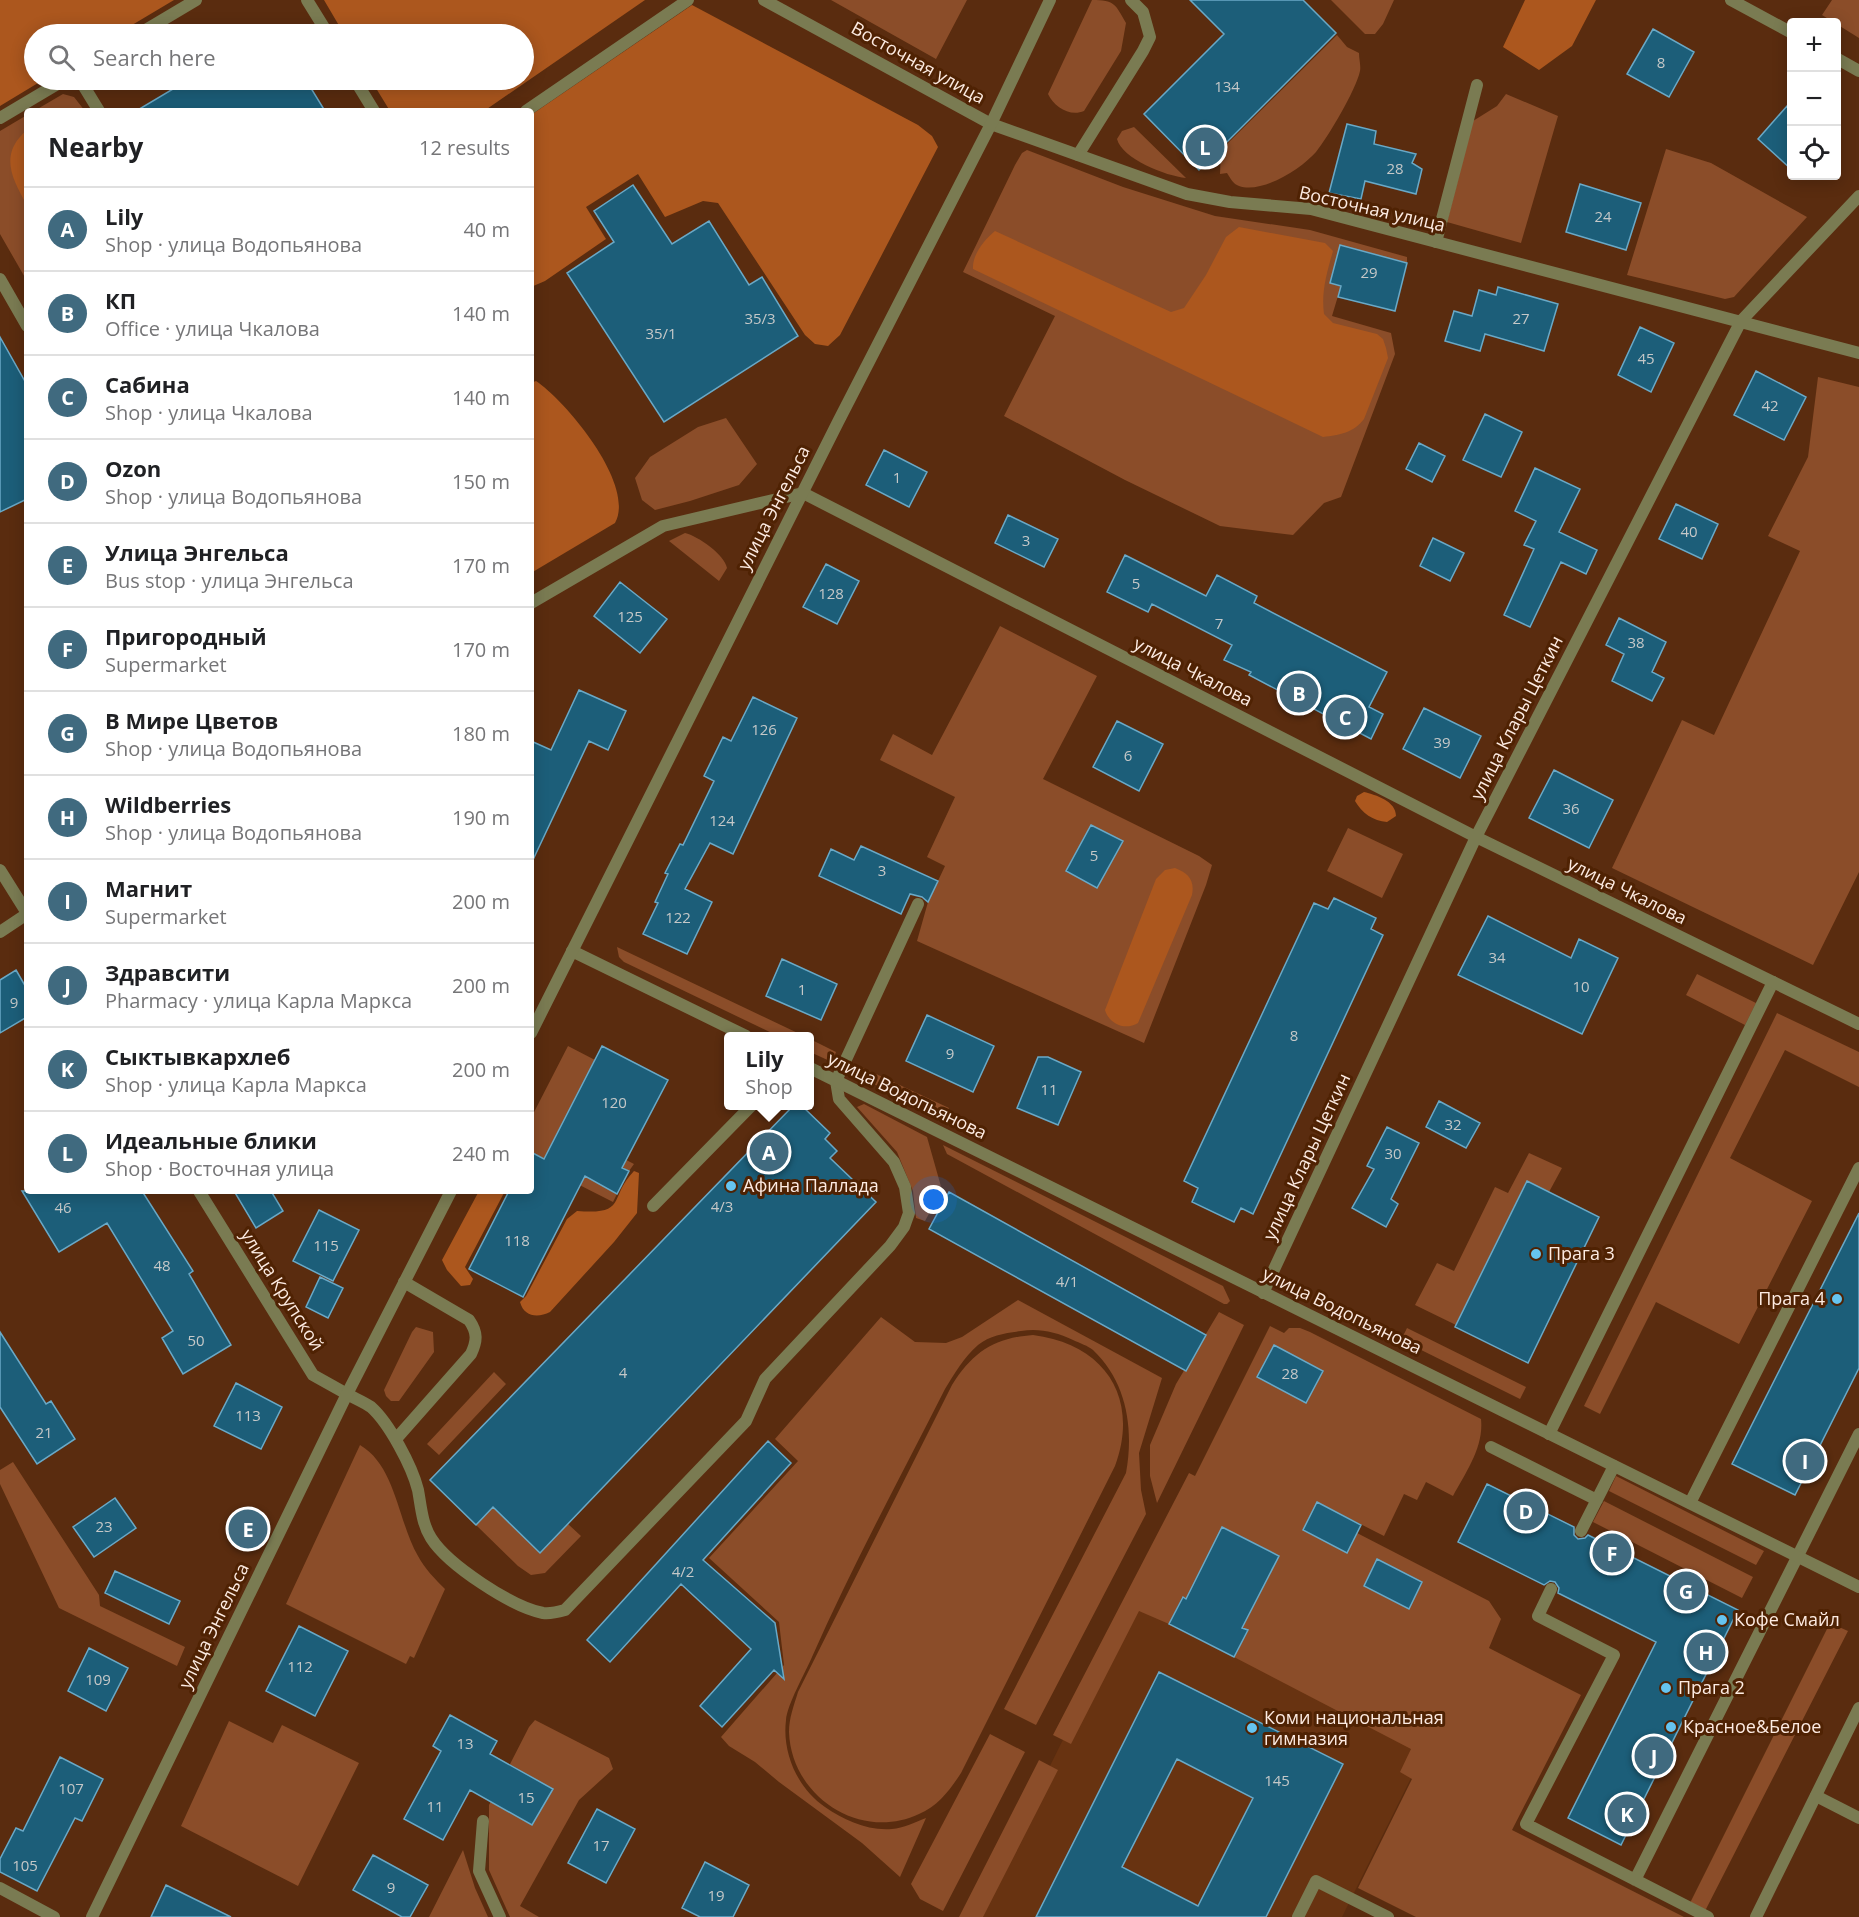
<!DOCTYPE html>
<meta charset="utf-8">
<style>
:root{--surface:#fff;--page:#f6f6f6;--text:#202124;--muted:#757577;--line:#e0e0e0;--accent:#406a7f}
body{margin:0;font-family:"Open Sans",sans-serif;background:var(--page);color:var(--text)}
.controls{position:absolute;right:18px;top:18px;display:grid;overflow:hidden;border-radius:6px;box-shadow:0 3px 15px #0003}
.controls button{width:54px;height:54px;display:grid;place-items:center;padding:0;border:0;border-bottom:2px solid var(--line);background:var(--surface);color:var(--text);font:30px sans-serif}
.you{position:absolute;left:934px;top:1200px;width:21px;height:21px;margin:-15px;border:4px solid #fff;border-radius:50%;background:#1a73e8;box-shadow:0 0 0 9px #1a73e833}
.badge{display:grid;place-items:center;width:39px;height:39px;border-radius:50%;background:var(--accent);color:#fff;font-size:20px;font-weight:700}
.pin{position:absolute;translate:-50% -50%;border:3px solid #fff;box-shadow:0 2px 6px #0006}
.popup{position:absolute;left:724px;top:1032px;width:90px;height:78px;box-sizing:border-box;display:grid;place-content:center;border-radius:6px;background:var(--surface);filter:drop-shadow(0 2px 4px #0005);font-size:20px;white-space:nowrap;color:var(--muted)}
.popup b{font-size:22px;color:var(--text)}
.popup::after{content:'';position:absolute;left:50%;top:100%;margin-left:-12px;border:12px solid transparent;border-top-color:var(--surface)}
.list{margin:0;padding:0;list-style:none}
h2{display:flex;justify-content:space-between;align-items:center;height:78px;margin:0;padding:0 24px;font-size:26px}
h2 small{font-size:20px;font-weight:400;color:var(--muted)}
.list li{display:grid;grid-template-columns:39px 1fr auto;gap:18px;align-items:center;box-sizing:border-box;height:84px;padding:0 24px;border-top:2px solid var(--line)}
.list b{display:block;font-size:22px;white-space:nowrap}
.list p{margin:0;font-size:20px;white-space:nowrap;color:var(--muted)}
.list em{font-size:20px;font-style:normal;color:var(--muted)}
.icon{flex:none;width:33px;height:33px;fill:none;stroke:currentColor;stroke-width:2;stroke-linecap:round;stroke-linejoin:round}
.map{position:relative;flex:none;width:1859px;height:1917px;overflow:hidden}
.search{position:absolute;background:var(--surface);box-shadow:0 3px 15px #0003;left:24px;top:24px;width:510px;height:66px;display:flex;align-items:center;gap:15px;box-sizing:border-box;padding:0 21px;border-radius:33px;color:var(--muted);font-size:22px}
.panel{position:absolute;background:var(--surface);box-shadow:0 3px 15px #0003;left:24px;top:108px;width:510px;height:1086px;border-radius:6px}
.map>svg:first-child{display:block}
.built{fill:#683311}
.green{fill:#8b4d29}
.forest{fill:#ac571e}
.building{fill:#1c5e79;stroke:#69a9c7;stroke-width:1.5;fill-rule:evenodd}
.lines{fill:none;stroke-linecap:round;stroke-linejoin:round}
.service{stroke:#7a7b52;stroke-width:12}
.minor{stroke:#7a7b52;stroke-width:12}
.tertiary{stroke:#7a7b52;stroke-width:12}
.poi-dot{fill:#66c4ef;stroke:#4f2203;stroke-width:2}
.labels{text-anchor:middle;stroke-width:6;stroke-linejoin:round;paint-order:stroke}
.number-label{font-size:15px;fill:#c5c8c8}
.street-label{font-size:18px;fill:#fdebe2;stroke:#4f2203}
.poi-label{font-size:18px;fill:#fdebe2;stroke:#4f2203;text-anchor:start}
</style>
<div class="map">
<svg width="1859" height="1917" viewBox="0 0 1859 1917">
<rect width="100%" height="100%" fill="#5a2c0f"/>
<path class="built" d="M1184,1496L1478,1643L1342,1917H975Z"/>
<path class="green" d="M831,0H967L936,59Z
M1092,0C1115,0 1115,4 1126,23L1121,51L1084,111C1070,117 1054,107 1048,94Z
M1331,0H1394L1383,24L1375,34H1365Z
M1832,0H1859V38L1822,15Z
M1337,35L1347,47L1359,53C1359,59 1361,66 1360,71C1356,90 1328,137 1316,152C1301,169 1262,194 1239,186C1233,184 1231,179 1227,173L1220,174L1221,150Z
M63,94L74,97L85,111H34Z
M1506,94L1558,116L1521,243L1447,222L1473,121L1497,106Z
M27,115V281L0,234V131Z
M1134,127L1186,178C1166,176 1122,159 1117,139L1122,131Z
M1666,149L1711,163L1807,217L1734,297L1725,299L1627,275Z
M1027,150L1123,187L1215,216L1310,230L1407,257V263L1340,245L1330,283L1341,286L1332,316L1391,333L1395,354L1341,497L1324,503L1293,535L1220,526L1125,480L1004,416L1055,316L963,272L1015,165L1022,153Z
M1818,377L1859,387V872L1813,965L1612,868L1682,720L1714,735L1800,551L1768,536L1808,457Z
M726,418L757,464L739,485L690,501L655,510L642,500L635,478L650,457L698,427Z
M685,533C698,536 725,555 727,568L719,581L669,541Z
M1000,626L1097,676L1043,779L1199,856L1212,865L1206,885L1144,1043L917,941L928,902L945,866L927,857L955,797L880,760L893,734L932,755Z
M1348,828L1403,854L1382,898L1327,871Z
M617,947L804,1036H778L624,962L619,957Z
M1697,974L1756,1003L1745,1025L1686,995Z
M1777,1013L1859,1052V1087L1785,1050L1730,1158L1812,1201L1739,1344L1656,1302L1600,1414L1584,1406Z
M810,1039L836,1052L832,1062L810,1052Z
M568,1046L595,1060L561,1126L634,1164L629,1171L593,1152L582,1174L617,1194L613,1202L540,1165L543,1158L531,1152V1118Z
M859,1066L949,1108L945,1118L855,1075Z
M864,1104L927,1137L942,1190L925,1221L916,1218L913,1191L897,1152L857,1107Z
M943,1145L1223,1286L1230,1301L1227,1304H1224L947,1154Z
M1529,1153L1562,1168L1549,1192L1526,1182L1456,1325L1415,1305L1437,1263L1454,1271L1495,1187L1508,1193Z
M1018,1300L1162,1378L1139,1453L1141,1490L1146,1514L1036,1725L1004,1709L1126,1473C1134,1429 1127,1382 1093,1350C1088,1346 1080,1343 1073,1340C1056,1332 1039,1328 1021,1331C1006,1333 990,1335 978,1345C964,1357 955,1373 945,1389C900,1478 852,1566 812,1657C805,1673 787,1705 786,1720C782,1752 797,1788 825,1807C844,1820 867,1831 892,1829C903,1828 916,1822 926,1818L900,1877L862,1843L779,1782L755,1762L729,1746L721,1737L784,1665L779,1622L709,1558L798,1461L775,1439L881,1317L915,1342L946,1343L962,1337Z
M1219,1312L1244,1325L1157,1503L1150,1476V1445L1176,1384Z
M1270,1326L1284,1333L1289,1328H1300L1310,1332L1481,1419C1484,1447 1466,1472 1453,1496L1426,1482L1417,1500L1404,1494L1384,1536L1317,1502L1303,1530L1347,1553L1357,1533L1489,1601L1501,1619L1489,1648L1581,1695L1512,1830L1684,1917H1416L1358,1888L1412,1779L1400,1772L1411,1749L1234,1657L1248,1631L1242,1628L1279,1556L1258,1545L1186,1599L1182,1597L1169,1624L1139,1611L1071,1744L1053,1735L1189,1473L1195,1476Z
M416,1327L433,1332L434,1352L399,1401H391L386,1396L384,1390L412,1332Z
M1407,1328L1526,1387L1520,1399L1401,1340Z
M1033,1335C1105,1344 1140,1398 1115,1466L961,1773C950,1790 938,1806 919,1814C860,1842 791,1796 789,1732C789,1718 794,1705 798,1692L952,1385C973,1352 994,1338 1033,1335Z
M494,1372L506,1384L439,1455L427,1444Z
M360,1445C396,1466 398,1522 418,1556C425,1569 435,1579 445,1589L414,1658L410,1656L406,1664L286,1604Z
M13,1462L99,1595L100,1606L185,1647L177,1666L59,1608L0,1484V1470Z
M1616,1476L1764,1551L1756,1565L1609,1491Z
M1604,1501L1753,1577L1742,1598L1593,1522Z
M493,1507L540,1553L568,1524L581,1536L545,1573L531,1575L518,1566L476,1525Z
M1830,1623L1848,1631L1705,1911L1690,1903Z
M535,1720L609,1758L613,1769L579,1800L520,1906L539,1917H510L489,1870V1805L529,1727Z
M229,1721L273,1743L282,1725L359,1763L298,1886L181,1826Z
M990,1734L1025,1752L943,1911L920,1899L911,1884Z
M1039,1760L1058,1770L983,1917H959Z
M463,1850L475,1888L488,1917H429Z"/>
<path class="forest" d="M0,0H174L117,34H34V80H43L0,106Z
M324,0H645L484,111H390L371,80H524V34H344Z
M1525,0H1596L1572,46L1539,70L1503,47Z
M692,5L918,125L932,136L938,147L840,335L828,346L815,344L805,335L718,203L703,201L665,217L638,174L586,207L606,239L545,281L531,287V115Z
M27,130V205C10,176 0,153 27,130Z
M1239,227L1325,243L1333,251C1327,272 1321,292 1324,314L1333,323L1377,334L1383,339L1386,348L1388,358L1364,419C1353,433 1340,435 1323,437L973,269C972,255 984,240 995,231L1171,312L1184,308L1206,275L1226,237Z
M536,381C567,402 636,485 615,523L531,573V383Z
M1364,792C1376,795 1396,801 1396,816L1387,822C1373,821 1362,813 1355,801L1357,796Z
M1175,868C1188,873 1195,880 1192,895L1138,1023C1125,1031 1109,1024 1105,1010L1156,879L1165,870Z
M634,1171L639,1173L637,1213L614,1242L550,1312C538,1318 524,1317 520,1302L526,1296L567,1219L577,1211C628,1215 608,1198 634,1171Z
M479,1191H505L465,1267L473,1279L470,1285L461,1286L447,1270L442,1260Z"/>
<path class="building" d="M1190,0H1303L1336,33L1199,170L1144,114L1224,34Z
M1653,29L1694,52L1669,97L1627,74Z
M188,80H306L325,111H136Z
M1787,106L1791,110V169L1758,139Z
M1347,124L1376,131L1374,144L1416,154L1412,163L1422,169L1416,194L1365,181L1361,199L1329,193Z
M1580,184L1641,203L1626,250L1566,232Z
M633,185L672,244L709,221L749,285L762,277L798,336L664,422L567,273L614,242L594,211Z
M1340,245L1407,263L1395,311L1338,297L1341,286L1330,283Z
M1498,287L1558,304L1544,351L1485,334L1480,351L1445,341L1454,311L1472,316L1479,290L1496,295Z
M1640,327L1674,343L1651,392L1618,375Z
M0,337L27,385V499L0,512Z
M1756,371L1806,397L1784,440L1734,415Z
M1485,414L1522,432L1501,477L1463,460Z
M1419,443L1445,456L1432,482L1406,469Z
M884,450L927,472L909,507L866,485Z
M1535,468L1580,489L1559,532L1597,550L1586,574L1561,562L1530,627L1504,615L1534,549L1524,545L1536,521L1515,511Z
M1676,504L1718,524L1702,559L1659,539Z
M1008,515L1058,539L1044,567L995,543Z
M1433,538L1464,553L1450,581L1420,566Z
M1125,555L1206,596L1217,575L1257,596L1254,603L1387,672L1369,707L1383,714L1371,739L1249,675L1251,672L1224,660L1232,645L1152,604L1148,612L1107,592Z
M826,564L859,581L837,624L803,607Z
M620,582L667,619L640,653L594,616Z
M1619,618L1666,642L1652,672L1664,678L1652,701L1612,681L1624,654L1606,645Z
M579,690L626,711L608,750L589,741L531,864V741L551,750Z
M753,697L797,718L733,854L710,843L685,889L712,902L687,954L643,934L658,903L655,902L668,874L665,873L680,844L683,845L714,781L704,776L723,737L731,741Z
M1424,708L1481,736L1460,778L1403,749Z
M1117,721L1163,744L1139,791L1093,767Z
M1554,770L1613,800L1589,848L1529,818Z
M1091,825L1123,841L1097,888L1066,871Z
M861,846L938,881L928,902L922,897L910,894L901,914L819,876L831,849L854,860Z
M1334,898L1376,918L1371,929L1383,935L1253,1214L1241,1208L1234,1222L1192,1202L1198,1188L1184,1181L1314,903L1328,909Z
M1488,916L1571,958L1579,939L1618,958L1582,1034L1458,975Z
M782,959L837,984L821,1020L766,996Z
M16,970L27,989V1017L0,1033V980Z
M927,1015L994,1046L973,1092L906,1061Z
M602,1046L668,1080L622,1168L629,1171L617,1194L585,1176L523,1297L469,1269L509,1191H531V1152L544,1159Z
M1038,1057H1048L1081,1072L1058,1125L1017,1108Z
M1439,1101L1480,1123L1466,1148L1426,1127Z
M793,1106H802L830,1133L825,1139L837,1151L830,1158L876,1202L540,1553L493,1507L476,1525L430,1480Z
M1387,1127L1419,1143L1391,1199L1398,1204L1386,1227L1352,1208L1374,1169L1367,1166Z
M1527,1181L1599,1217L1528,1363L1455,1327Z
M22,1191H142L193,1271L189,1274L231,1345L183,1374L162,1338L173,1331L107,1223L59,1252Z
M234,1191H271L283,1211L256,1228Z
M949,1192L1206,1335L1186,1371L929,1229Z
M319,1210L359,1230L333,1281L293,1261Z
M1859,1213V1368L1795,1495L1732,1464Z
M320,1277L343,1288L328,1318L306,1307Z
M0,1332L46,1404L51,1401L75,1439L37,1464L0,1407Z
M1274,1345L1323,1371L1306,1403L1257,1377Z
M236,1383L282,1407L261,1449L214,1426Z
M768,1441L791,1463L703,1560L775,1623L784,1679L774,1670L722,1727L700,1706L751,1649L681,1584L610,1662L587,1640Z
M1487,1484L1574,1527V1535L1578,1539L1585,1538L1588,1535L1738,1610L1621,1845L1568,1818L1656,1642L1558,1593L1559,1588L1555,1582L1550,1581L1544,1585L1458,1542Z
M115,1498L136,1528L94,1557L73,1527Z
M1317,1502L1361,1525L1347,1553L1303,1530Z
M1222,1527L1279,1556L1242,1628L1248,1630L1234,1657L1169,1624L1183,1597L1186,1599Z
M1377,1559L1422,1582L1409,1609L1364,1586Z
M115,1571L180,1601L169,1624L105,1593Z
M299,1626L348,1651L315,1716L266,1691Z
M89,1648L128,1668L106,1711L68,1691Z
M1159,1672L1343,1764L1266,1917H1036ZM1177,1759L1253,1798L1198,1906L1122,1867Z
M450,1715L497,1741L490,1754L553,1789L532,1825L470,1790L443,1840L404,1819L441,1751L433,1746Z
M60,1757L103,1779L82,1821L75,1818L37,1891L0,1872V1859L16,1828L23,1831Z
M597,1809L635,1829L606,1883L568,1863Z
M373,1855L428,1885L410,1917H402L353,1890Z
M705,1862L749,1885L733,1917H700L682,1908Z
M166,1885L231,1917H151Z"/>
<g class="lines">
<path class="service" d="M307,0L328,34
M1731,0L1792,33
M139,34L196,0
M1836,58L1859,71
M80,80L99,111
M355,80L374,111
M526,111L688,0
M0,118L64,80
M1078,155L1143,51L1150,37L1143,12L1131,0
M1436,242L1477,85
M653,1206L751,1106
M347,1394C354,1398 364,1402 371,1407C389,1423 412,1466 418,1490C421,1506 422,1524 431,1538C448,1565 512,1607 543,1613C551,1614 558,1612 565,1610L746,1421L765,1379L890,1246L904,1227L909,1213L905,1187L894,1162L839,1099L836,1081L918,904
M1549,1434L1773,982
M396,1439L471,1354C477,1341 478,1333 469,1320L404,1282
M1491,1447L1597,1500
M1690,1503L1859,1168
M1581,1531L1614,1466
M1551,1589L1538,1616L1614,1655L1526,1824L1708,1917
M1816,1796L1859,1818
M483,1821L479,1871L500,1917
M1635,1880L1859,1434
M0,1888L54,1917
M1298,1917L1316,1881L1388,1917"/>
<path class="minor" d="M764,0L991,124L1187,194L1230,202L1311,209L1859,353
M0,279L27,326
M531,603L663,526L803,493L1476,837L1859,1024
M0,870L27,913
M0,932L27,914
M572,951L746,1036
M810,1068L1859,1587
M199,1191L313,1375L347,1394
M1263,1293L1476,837L1741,321L1859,196"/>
<path class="tertiary" d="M531,1033L838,422L991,124L1050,0
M92,1917L347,1394L451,1191
M1756,1917L1859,1708"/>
</g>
<g class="poi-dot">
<circle cx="731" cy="1186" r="6"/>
<circle cx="1536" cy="1254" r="6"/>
<circle cx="1837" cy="1299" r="6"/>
<circle cx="1722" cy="1620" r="6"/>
<circle cx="1666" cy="1688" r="6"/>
<circle cx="1671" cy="1727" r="6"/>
<circle cx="1252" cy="1728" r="6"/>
</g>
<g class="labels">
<g class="number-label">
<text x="1661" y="68">8</text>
<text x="1227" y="92">134</text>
<text x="1395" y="174">28</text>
<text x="1603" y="222">24</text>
<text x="1369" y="278">29</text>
<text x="760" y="324">35/3</text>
<text x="1521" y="324">27</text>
<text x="661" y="339">35/1</text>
<text x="1646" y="364">45</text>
<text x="1770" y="411">42</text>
<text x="897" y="483">1</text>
<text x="1689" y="537">40</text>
<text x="1026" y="546">3</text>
<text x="1136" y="589">5</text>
<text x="831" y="599">128</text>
<text x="630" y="622">125</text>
<text x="1219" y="629">7</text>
<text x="1636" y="648">38</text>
<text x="764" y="735">126</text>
<text x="1442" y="748">39</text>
<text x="1128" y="761">6</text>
<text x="1571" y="814">36</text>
<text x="722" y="826">124</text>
<text x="1094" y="861">5</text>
<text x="882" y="876">3</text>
<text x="678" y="923">122</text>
<text x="1497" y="963">34</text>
<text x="1581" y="992">10</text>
<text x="802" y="995">1</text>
<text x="14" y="1008">9</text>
<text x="1294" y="1041">8</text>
<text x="950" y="1059">9</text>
<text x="1049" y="1095">11</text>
<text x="614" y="1108">120</text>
<text x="1453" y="1130">32</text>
<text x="1393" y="1159">30</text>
<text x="722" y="1212">4/3</text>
<text x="63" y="1213">46</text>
<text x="517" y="1246">118</text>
<text x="326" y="1251">115</text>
<text x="162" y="1271">48</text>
<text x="1067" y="1287">4/1</text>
<text x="196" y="1346">50</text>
<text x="623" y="1378">4</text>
<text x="1290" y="1379">28</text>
<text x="248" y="1421">113</text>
<text x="44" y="1438">21</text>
<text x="104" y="1532">23</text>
<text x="683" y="1577">4/2</text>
<text x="300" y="1672">112</text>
<text x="98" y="1685">109</text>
<text x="465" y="1749">13</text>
<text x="1277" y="1786">145</text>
<text x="71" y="1794">107</text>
<text x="526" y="1803">15</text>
<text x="435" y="1812">11</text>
<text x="601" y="1851">17</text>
<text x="25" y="1871">105</text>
<text x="391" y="1893">9</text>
<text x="716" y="1901">19</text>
</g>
<g class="street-label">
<text transform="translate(918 63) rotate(29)" y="6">Восточная улица</text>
<text transform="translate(1372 209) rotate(13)" y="6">Восточная улица</text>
<text transform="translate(774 508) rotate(-63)" y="6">улица Энгельса</text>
<text transform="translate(1193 672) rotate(27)" y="6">улица Чкалова</text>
<text transform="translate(1517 718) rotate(-63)" y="6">улица Клары Цеткин</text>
<text transform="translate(1627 891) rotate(26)" y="6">улица Чкалова</text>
<text transform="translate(907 1096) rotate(26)" y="6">улица Водопьянова</text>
<text transform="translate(1307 1157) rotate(-65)" y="6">улица Клары Цеткин</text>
<text transform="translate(282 1290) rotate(58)" y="6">улица Крупской</text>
<text transform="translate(1342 1311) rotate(26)" y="6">улица Водопьянова</text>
<text transform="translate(214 1626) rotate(-64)" y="6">улица Энгельса</text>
</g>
<g class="poi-label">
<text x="743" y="1192">Афина Паллада</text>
<text x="1548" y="1260">Прага 3</text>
<text x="1825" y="1305" text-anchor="end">Прага 4</text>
<text x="1734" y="1626">Кофе Смайл</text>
<text x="1678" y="1694">Прага 2</text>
<text x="1264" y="1724">Коми национальная<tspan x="1264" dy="21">гимназия</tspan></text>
<text x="1683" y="1733">Красное&amp;Белое</text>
</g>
</g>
</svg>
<div class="controls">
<button>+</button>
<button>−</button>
<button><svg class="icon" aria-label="locate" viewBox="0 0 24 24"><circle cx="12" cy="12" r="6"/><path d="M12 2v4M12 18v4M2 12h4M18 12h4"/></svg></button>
</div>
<div class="you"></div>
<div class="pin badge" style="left:769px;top:1152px">A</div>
<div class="popup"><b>Lily</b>Shop</div>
<div class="pin badge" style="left:1299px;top:693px">B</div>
<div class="pin badge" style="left:1345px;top:717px">C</div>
<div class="pin badge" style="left:1526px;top:1511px">D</div>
<div class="pin badge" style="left:248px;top:1529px">E</div>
<div class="pin badge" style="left:1612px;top:1553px">F</div>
<div class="pin badge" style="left:1686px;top:1591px">G</div>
<div class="pin badge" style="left:1706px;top:1652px">H</div>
<div class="pin badge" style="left:1805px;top:1461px">I</div>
<div class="pin badge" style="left:1654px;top:1756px">J</div>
<div class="pin badge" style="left:1627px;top:1814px">K</div>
<div class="pin badge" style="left:1205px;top:147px">L</div>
<div class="search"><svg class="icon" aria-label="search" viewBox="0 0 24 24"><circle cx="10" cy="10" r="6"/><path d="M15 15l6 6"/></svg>Search here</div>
<section class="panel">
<h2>Nearby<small>12 results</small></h2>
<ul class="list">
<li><span class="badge">A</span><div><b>Lily</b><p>Shop · улица Водопьянова</p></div><em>40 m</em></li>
<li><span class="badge">B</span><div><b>КП</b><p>Office · улица Чкалова</p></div><em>140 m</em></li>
<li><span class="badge">C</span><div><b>Сабина</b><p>Shop · улица Чкалова</p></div><em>140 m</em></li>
<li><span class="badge">D</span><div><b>Ozon</b><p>Shop · улица Водопьянова</p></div><em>150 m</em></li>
<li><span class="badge">E</span><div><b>Улица Энгельса</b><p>Bus stop · улица Энгельса</p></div><em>170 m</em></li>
<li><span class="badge">F</span><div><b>Пригородный</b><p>Supermarket</p></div><em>170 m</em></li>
<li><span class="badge">G</span><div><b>В Мире Цветов</b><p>Shop · улица Водопьянова</p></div><em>180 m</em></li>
<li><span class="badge">H</span><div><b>Wildberries</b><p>Shop · улица Водопьянова</p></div><em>190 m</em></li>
<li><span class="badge">I</span><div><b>Магнит</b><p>Supermarket</p></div><em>200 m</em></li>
<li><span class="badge">J</span><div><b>Здравсити</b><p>Pharmacy · улица Карла Маркса</p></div><em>200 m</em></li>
<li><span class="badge">K</span><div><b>Сыктывкархлеб</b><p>Shop · улица Карла Маркса</p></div><em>200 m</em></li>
<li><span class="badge">L</span><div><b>Идеальные блики</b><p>Shop · Восточная улица</p></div><em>240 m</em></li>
</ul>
</section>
</div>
